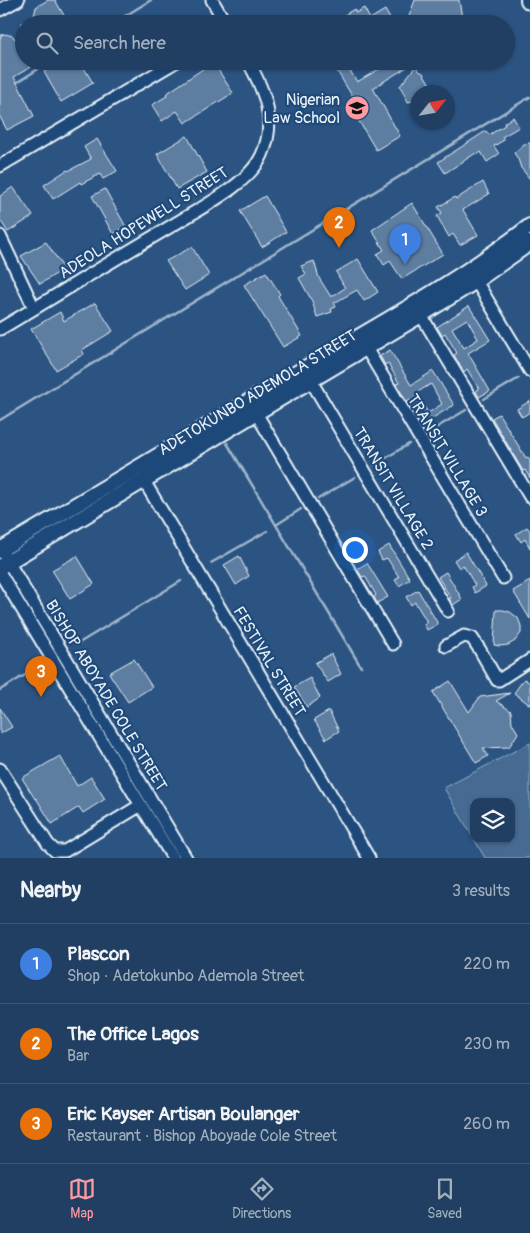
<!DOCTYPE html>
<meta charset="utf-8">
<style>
:root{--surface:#203f62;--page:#2d4a6b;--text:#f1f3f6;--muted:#a2afbe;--line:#3d5877;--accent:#ff9aa2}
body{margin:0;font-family:Pangolin,sans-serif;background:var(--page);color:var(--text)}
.controls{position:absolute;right:15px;bottom:15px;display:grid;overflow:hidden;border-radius:10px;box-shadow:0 1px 4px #0004}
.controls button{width:45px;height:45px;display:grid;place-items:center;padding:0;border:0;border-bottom:1px solid var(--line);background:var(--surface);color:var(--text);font:25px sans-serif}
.compass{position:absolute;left:410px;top:85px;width:45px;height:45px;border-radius:50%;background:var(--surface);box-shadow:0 1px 4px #0004;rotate:59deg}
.you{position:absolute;left:354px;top:549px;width:18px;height:18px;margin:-12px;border:4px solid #fff;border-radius:50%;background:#1a73e8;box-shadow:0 0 0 8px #1a73e833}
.badge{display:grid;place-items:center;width:32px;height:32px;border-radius:50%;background:var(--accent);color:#fff;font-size:16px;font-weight:700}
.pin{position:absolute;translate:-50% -41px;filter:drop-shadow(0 1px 2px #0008)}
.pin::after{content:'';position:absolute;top:26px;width:18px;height:15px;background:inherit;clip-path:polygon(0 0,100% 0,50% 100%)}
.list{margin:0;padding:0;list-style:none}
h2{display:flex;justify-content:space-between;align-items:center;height:65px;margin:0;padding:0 20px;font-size:21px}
h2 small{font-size:16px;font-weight:400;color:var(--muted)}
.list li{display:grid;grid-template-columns:32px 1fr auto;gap:15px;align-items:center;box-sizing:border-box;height:80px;padding:0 20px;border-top:1px solid var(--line)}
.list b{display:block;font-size:19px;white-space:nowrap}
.list p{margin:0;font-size:16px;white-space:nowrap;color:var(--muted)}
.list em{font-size:16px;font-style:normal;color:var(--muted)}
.icon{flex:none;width:28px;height:28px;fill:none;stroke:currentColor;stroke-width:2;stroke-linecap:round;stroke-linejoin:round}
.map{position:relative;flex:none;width:530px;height:858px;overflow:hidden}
.search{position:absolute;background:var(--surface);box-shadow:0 1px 4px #0004;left:15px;right:15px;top:15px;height:55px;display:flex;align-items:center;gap:12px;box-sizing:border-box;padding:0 18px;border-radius:28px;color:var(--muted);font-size:19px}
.sheet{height:305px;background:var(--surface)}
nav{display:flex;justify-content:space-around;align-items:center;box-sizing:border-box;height:70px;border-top:1px solid var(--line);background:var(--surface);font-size:14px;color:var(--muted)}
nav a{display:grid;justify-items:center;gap:2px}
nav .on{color:var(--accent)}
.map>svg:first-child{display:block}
.green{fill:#476b93;stroke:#98aec6}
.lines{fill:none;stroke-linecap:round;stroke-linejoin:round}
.stream{stroke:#a0b6cb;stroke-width:2.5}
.building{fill:#5d7da1;stroke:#e8f1f8;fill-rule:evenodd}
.minor-casing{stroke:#e8f1f8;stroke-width:15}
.major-casing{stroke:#e8f1f8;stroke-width:18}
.highway-casing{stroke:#e8f1f8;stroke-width:20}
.minor{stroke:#1f4a7a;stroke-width:11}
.major{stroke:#1f4a7a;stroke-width:14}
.highway{stroke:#1f4a7a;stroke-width:16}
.labels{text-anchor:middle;stroke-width:4.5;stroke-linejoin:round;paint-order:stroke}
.poi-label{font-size:16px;fill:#e8f1f8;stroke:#1f4a7a;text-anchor:end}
.street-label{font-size:16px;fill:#e8f1f8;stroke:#1f4a7a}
</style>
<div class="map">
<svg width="530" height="858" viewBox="0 0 530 858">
<rect width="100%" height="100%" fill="#2b5482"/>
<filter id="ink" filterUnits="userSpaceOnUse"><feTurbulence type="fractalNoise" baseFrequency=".02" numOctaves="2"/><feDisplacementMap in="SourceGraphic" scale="10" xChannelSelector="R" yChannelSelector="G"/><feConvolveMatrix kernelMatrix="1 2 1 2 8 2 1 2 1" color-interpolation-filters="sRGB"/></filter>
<g filter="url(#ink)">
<path class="green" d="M530,743V858H485L474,839H511V802H474V839L444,788Z"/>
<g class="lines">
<path class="stream" d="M112,24L151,0
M16,83L51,61
M484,399L519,378
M0,420L530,97
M429,432L466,410
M227,443L361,667
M374,465L409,444
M318,499L355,477
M276,525L301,509
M211,563L267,531
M79,643L181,581
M0,690L42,665"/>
</g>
<path class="building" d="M48,0H55L69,24H21L34,16L36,7Z
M415,0H459L463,24H411L408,19Z
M364,8L370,19L385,10L393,24H330L354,9L356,13Z
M5,34L13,36L15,39L18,40L24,50V61H41L14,77L34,116L7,130L0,117V40L1,35Z
M62,61H80L93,83L61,102L44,72Z
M331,61H344L357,82L386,65L383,61H417L373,88L400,136L376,150L354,113L360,109Z
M213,62L233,93L185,123L177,111L162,121L152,105L167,96L166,94Z
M416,66L419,71L423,73L433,89L429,92H418V100L408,102L400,86Z
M513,117L519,127L502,137L504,140L494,146L499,154L487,162L481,152L477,155L476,153L445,173L438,162L486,131L489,135L505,125L504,123Z
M187,136L207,172L177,189L157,154Z
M97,139L117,171L103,179L100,174L81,184L80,182L53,199L44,185L67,170L68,171L91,159L84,147Z
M530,143V179L521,168L518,159L514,153L524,144Z
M483,182L489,194L463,210L478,235L460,245L453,234L449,237L437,216L442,213L438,207L455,197L456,199Z
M13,187L33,216L8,232L0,220V196Z
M105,189L126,227L113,234L92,196Z
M265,196L286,232L262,247L240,211Z
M412,203L443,254L402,279L390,261L384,265L377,254L384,250L372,230Z
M46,242L64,269L40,284L21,256Z
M192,247L209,275L185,290L166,261Z
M358,259L378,292L364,301L357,290L334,303L336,307L331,309L332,312L317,317L312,301L299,278L306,274L301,266L314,261L319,278L331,297L345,288L336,272Z
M266,272L280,294L278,296L302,336L283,347L244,285Z
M95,303L113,331L82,350L84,354L56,370L31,329L60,312L64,321Z
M469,306L490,340L468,353L490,391L479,397L476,391L479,389L467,369L464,372L454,355L457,353L445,333L442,335L437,327ZM467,319L478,339L464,348L452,328Z
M390,350L411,385L433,371L454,405L431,419L433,422L422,428L419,422L422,420L410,400L407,402L396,384L399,383L388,363L385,365L380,356ZM431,384L442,404L428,413L416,393Z
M530,401V412L522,417L517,409Z
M499,414L526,458L528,457L530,461V478L525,470L523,471L492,418Z
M527,527L530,531V548L525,539L521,542L516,534Z
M389,545L410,579L399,586L395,580L399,577L387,558L382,560L378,552Z
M466,552L486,586L475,593L472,587L475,585L463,565L459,568L454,560Z
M77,556L94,584L70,599L52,570Z
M239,556L249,576L236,585L224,565Z
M367,563L388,597L377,603L374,597L376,595L365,576L362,577L357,569Z
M446,572L462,599L453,605L449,599L451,598L438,577Z
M530,581V619L513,591Z
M418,590L438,624L427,630L424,624L427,622L415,602L411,605L406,597Z
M496,610H503L510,612L518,618L521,626V633L515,641L508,645L500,646L494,645Z
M331,654L341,674L328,682L315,663Z
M134,659L152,687L128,702L109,673Z
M310,678L320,698L307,707L294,687Z
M524,679L530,683V705L514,693Z
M450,681L469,712L480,697L510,693L496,701L511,711L512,723L518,733L509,747L483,748L488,756L476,763L433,692Z
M0,708L12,727L0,734Z
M329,711L339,731L326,739L314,720Z
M60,756L77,786L91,777L105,799L83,813L79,807L52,824L36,798L35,799L22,778Z"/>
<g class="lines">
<defs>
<path id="minor" d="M212,0L226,24
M0,10L18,0
M0,166L177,61
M0,236L34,308
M476,281L530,371
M421,315L530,497
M0,329C44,303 87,276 131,250C148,240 166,229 183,219C208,204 250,182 262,155C277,121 265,92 248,61
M366,348L503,578
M311,381L448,611
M256,413L393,644
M144,481L369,858
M1,550L186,858
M0,573L173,858
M446,646L464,636L472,638L480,650L497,680H499L530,660
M0,769L48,844L55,851H65L141,805"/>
<path id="major" d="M0,550C97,491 195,433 293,375C373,328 456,283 530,226
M0,567L256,413L421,315L476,281L530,243"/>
<path id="highway" d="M529,0L530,1"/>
</defs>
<use href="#minor" class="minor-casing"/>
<use href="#major" class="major-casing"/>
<use href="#highway" class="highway-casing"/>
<use href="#minor" class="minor"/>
<use href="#major" class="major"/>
<use href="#highway" class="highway"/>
</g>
</g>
<defs>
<symbol id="university-disc" viewBox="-11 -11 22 22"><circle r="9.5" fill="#ff9aa2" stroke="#1f4a7a"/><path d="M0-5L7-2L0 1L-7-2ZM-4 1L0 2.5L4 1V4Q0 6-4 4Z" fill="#111"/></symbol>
</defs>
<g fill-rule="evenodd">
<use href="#university-disc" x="343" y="94" width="28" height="28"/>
</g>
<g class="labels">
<g class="poi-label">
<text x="340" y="105">Nigerian<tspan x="340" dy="18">Law School</tspan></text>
</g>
<g class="street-label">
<text transform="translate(143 222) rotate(-32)" y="6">ADEOLA HOPEWELL STREET</text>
<text transform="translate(257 392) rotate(-31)" y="6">ADETOKUNBO ADEMOLA STREET</text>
<text transform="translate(448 455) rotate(59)" y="6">TRANSIT VILLAGE 3</text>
<text transform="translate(394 488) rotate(59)" y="6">TRANSIT VILLAGE 2</text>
<text transform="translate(270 661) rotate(59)" y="6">FESTIVAL STREET</text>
<text transform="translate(107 695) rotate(59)" y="6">BISHOP ABOYADE COLE STREET</text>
</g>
</g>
</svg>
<div class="controls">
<button><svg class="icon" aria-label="layers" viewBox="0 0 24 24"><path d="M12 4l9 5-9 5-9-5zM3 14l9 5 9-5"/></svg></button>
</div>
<svg class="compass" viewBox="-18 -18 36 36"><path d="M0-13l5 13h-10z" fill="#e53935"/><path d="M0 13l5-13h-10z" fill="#a2afbe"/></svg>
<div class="you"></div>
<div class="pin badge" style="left:405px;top:265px;background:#3f7fe0">1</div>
<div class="pin badge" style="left:339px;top:248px;background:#e8710a">2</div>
<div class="pin badge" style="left:41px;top:697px;background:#e8710a">3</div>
<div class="search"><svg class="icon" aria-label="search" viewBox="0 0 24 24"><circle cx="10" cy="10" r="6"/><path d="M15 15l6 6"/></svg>Search here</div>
</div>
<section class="sheet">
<h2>Nearby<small>3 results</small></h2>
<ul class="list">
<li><span class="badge" style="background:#3f7fe0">1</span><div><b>Plascon</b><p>Shop · Adetokunbo Ademola Street</p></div><em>220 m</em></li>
<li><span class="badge" style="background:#e8710a">2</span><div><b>The Office Lagos</b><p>Bar</p></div><em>230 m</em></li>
<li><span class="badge" style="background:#e8710a">3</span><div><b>Eric Kayser Artisan Boulanger</b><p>Restaurant · Bishop Aboyade Cole Street</p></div><em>260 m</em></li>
</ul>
</section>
<nav>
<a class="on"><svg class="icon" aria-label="map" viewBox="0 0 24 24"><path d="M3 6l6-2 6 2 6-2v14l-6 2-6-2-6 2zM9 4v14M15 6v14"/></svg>Map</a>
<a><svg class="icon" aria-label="directions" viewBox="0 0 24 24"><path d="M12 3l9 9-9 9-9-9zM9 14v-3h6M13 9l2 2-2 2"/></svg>Directions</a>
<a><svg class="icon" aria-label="saved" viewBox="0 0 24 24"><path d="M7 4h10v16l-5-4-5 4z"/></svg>Saved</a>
</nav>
